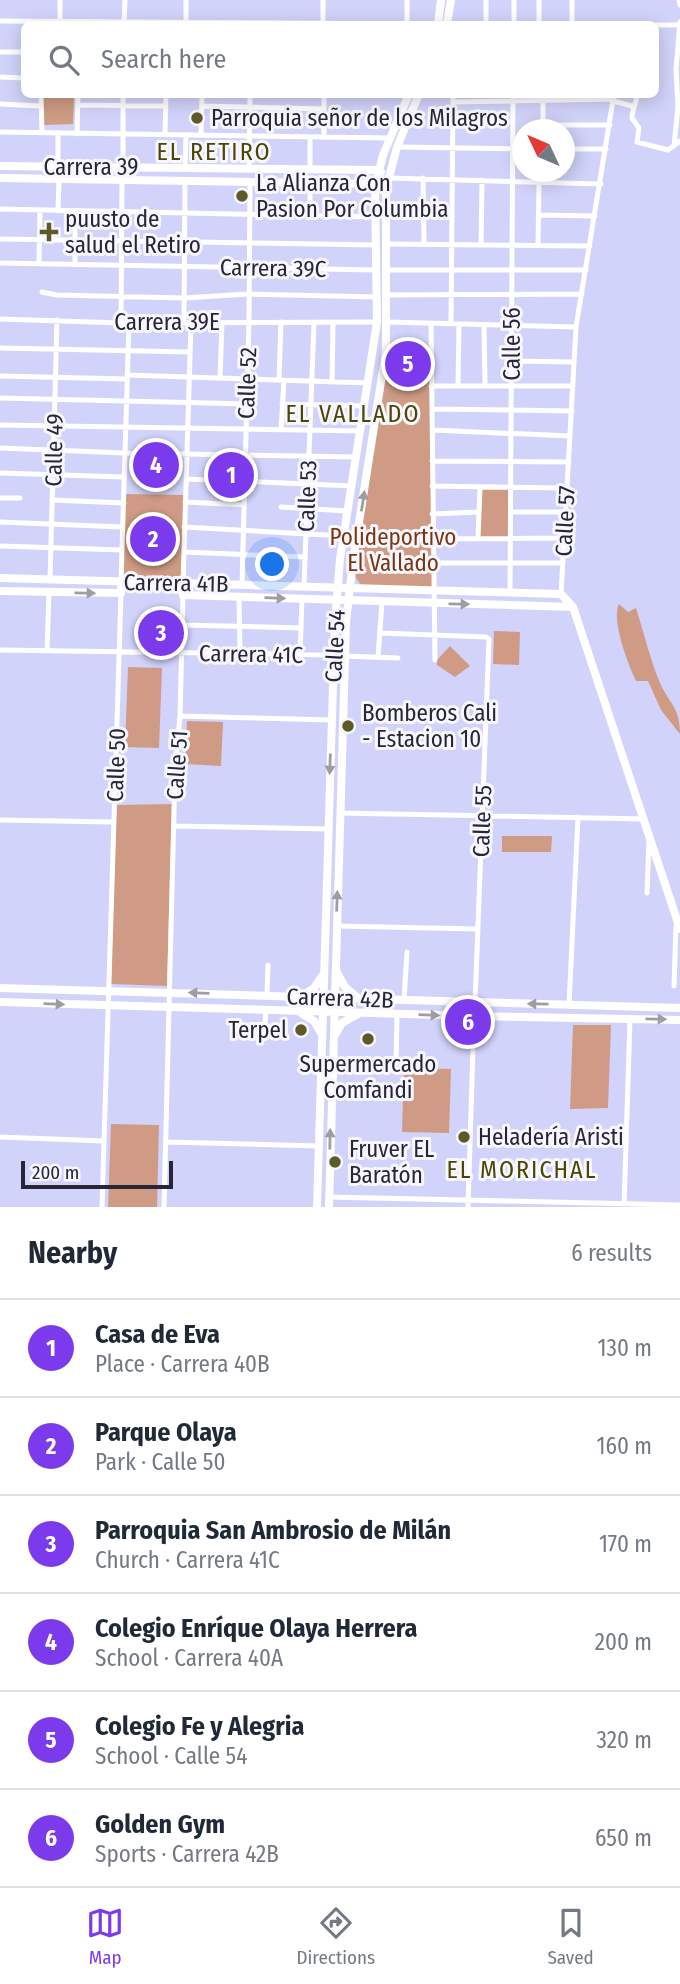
<!DOCTYPE html>
<meta charset="utf-8">
<style>
:root{--surface:#fff;--page:#f6f6f7;--text:#1f2937;--muted:#747a83;--line:#e0e1e3;--accent:#7c3aed}
body{margin:0;font-family:"Fira Sans Condensed",sans-serif;background:var(--page);color:var(--text)}
.compass{position:absolute;left:512px;top:119px;width:63px;height:63px;border-radius:50%;background:var(--surface);box-shadow:0 4px 18px #0003;rotate:314deg}
.scale{position:absolute;left:21px;bottom:18px;width:152px;box-sizing:border-box;padding-left:7px;border:4px solid #272639;border-top:0;font-size:19px;line-height:24px;white-space:nowrap;color:#272639;-webkit-text-stroke:5px #f7f7fd;paint-order:stroke}
.you{position:absolute;left:273px;top:565px;width:24px;height:24px;margin:-18px;border:5px solid #fff;border-radius:50%;background:#1a73e8;box-shadow:0 0 0 10px #1a73e833}
.badge{display:grid;place-items:center;width:46px;height:46px;border-radius:50%;background:var(--accent);color:#fff;font-size:23px;font-weight:700}
.pin{position:absolute;translate:-50% -50%;border:4px solid #fff;box-shadow:0 2px 7px #0006}
.list{margin:0;padding:0;list-style:none}
h2{display:flex;justify-content:space-between;align-items:center;height:91px;margin:0;padding:0 28px;font-size:30px}
h2 small{font-size:23px;font-weight:400;color:var(--muted)}
.list li{display:grid;grid-template-columns:46px 1fr auto;gap:21px;align-items:center;box-sizing:border-box;height:98px;padding:0 28px;border-top:2px solid var(--line)}
.list b{display:block;font-size:26px;white-space:nowrap}
.list p{margin:0;font-size:23px;white-space:nowrap;color:var(--muted)}
.list em{font-size:23px;font-style:normal;color:var(--muted)}
.icon{flex:none;width:38px;height:38px;fill:none;stroke:currentColor;stroke-width:2;stroke-linecap:round;stroke-linejoin:round}
.map{position:relative;flex:none;width:680px;height:1207px;overflow:hidden}
.search{position:absolute;background:var(--surface);box-shadow:0 4px 18px #0003;left:21px;right:21px;top:21px;height:77px;display:flex;align-items:center;gap:18px;box-sizing:border-box;padding:0 24px;border-radius:10px;color:var(--muted);font-size:26px}
.sheet{height:679px;background:var(--surface)}
nav{display:flex;justify-content:space-around;align-items:center;box-sizing:border-box;height:98px;border-top:2px solid var(--line);background:var(--surface);font-size:19px;color:var(--muted)}
nav a{display:grid;justify-items:center;gap:4px}
nav .on{color:var(--accent)}
.map>svg:first-child{display:block}
.green{fill:#cf9b84}
.lines{fill:none;stroke-linecap:round;stroke-linejoin:round}
.street{stroke:#fff;stroke-width:5}
.secondary{stroke:#fff;stroke-width:8}
.oneway{fill:#9e9da6}
.poi-dot{fill:#5e5a27;stroke:#f7f7fd;stroke-width:2.5}
.labels{text-anchor:middle;stroke-width:6;stroke-linejoin:round;paint-order:stroke}
.poi-label{font-size:23px;fill:#272639;stroke:#f7f7fd;text-anchor:start}
.street-label{font-size:23px;fill:#272639;stroke:#f7f7fd}
.park-label{font-size:23px;fill:#7b3611;stroke:#f7f7fd}
.neighbourhood-label{font-size:24px;letter-spacing:2px;fill:#4b4604;stroke:#f7f7fd}
</style>
<div class="map">
<svg width="680" height="1207" viewBox="0 0 680 1207">
<rect width="100%" height="100%" fill="#d2d3fa"/>
<path class="green" d="M43,95H74L73,124L43,125Z
M383,379L431,380L433,591L362,587L353,573Z
M480,488H511V538H478Z
M124,494L185,495L183,583L121,582Z
M619,604L628,612L636,608C644,633 650,659 660,683C670,705 680,707 680,734L661,710L648,681H636C628,664 611,621 619,604Z
M494,631L520,632L519,665L493,664Z
M450,646L470,666L455,677L437,665V660Z
M128,667L162,668L159,748L125,747Z
M187,721L223,722L221,766L185,764Z
M172,804L167,986L111,984L116,805Z
M502,836H552L551,852H502Z
M573,1025H611L608,1108L570,1109Z
M404,1068L451,1069L449,1133L402,1132Z
M111,1124L159,1125L157,1207H108Z"/>
<g class="lines">
<path class="street" d="M323,0V24
M407,0V24
M539,0V24
M679,0L680,5
M0,21L439,24
M60,24V0
M124,24L125,0
M186,24V0
M486,24V0
M514,24V0
M572,24V0
M656,25H680
M0,52H24
M0,77L24,78
M41,94L42,133
M324,94V137
M637,94C637,103 632,109 632,118L639,128L637,142L668,150L680,141
M543,100V130
M613,101L632,106
M453,102L614,99
M0,104L40,106
M78,105L166,106
M202,106L324,109
M544,125H610
M0,132L390,138
M77,134L78,94
M165,135L166,94
M201,135L202,94
M674,146L678,107L676,69L680,22
M397,147L522,149
M564,149H606
M58,167V133
M123,167V94
M185,168L186,135
M249,169L250,94
M310,169V137
M388,178L601,184
M423,178L424,244
M0,209L376,217
M58,211L59,179
M539,215L595,216
M310,216V183
M0,239L377,245
M385,244L590,246
M481,245L482,180
M538,246L539,182
M0,263L377,270
M39,264L40,210
M75,264V211
M386,270H586
M42,292L57,295L184,298L248,294L378,297
M386,295L582,294
M0,319L121,323L377,322
M387,322L576,327
M121,323L122,180
M184,323L185,181
M431,323L435,660
M451,324L453,94
M484,325L485,386
M0,348L190,352
M512,361L574,362
M127,375L369,383
M0,376L127,379
M220,378L222,323
M279,380L281,322
M332,382L333,322
M431,386H573
M458,386L459,324
M0,398L248,404
M282,404L365,406
M432,409L572,411
M0,425L361,431
M281,430L284,380
M432,430L570,436
M0,448L125,453L357,457
M432,461L569,462
M0,473L124,477
M186,479L353,486
M432,486L567,488
M0,498H20
M53,500L124,503
M185,502L244,505
M281,507L347,511
M511,512H566
M432,514L478,512
M0,522L123,527
M184,527L344,536
M478,538L480,488
M433,539L565,538
M0,546L122,550
M184,552L305,557
M433,563H563
M50,580L57,320
M121,582L129,323
M183,583L191,323
M242,585L249,322L250,182
M304,586L314,323
M510,593L513,94
M561,594L576,327L614,94
M239,597L240,653
M182,625L301,628
M380,633L486,637L489,639L475,1003
M0,650L334,655
M47,651L49,592
M300,655L302,599
M344,656L398,658
M378,657L382,602
M180,716L332,720
M340,813L644,819
M0,820L114,822
M174,826L328,829
M647,893L649,840
M336,926L478,929
M674,986L676,926
M267,995L268,965
M404,1001L407,952
M569,1005L578,817
M264,1034L266,1010
M396,1064L397,1014
M0,1137L104,1141
M166,1142L318,1146
M329,1197L680,1205
M102,1207L121,593
M164,1207L175,771L180,716L183,595
M468,1207L474,1016
M624,1207L630,1019"/>
<path class="secondary" d="M438,24L441,0
M447,24L451,0
M0,166L378,170L381,172
M0,178L378,184
M0,578L561,594L573,607L680,929
M183,583V595L573,607
M0,591L121,593V582
M336,971L345,987L358,998
M0,988L680,1008
M302,996L314,988L322,976
M0,1002L474,1016L680,1020
M301,1013L314,1021L321,1033
M335,1035L342,1023L358,1014
M317,1207L335,622L340,559L377,322L375,188L383,155L409,94
M329,1207L346,622L353,561L386,350V189L397,147L419,94"/>
</g>
<defs><path id="oneway-solid" d="M-6-.8H1V-3.2L6.5 0L1 3.2V.8H-6Z" transform="scale(1.75)"/></defs>
<g class="oneway">
<use href="#oneway-solid" transform="translate(363 501) rotate(-81)"/>
<use href="#oneway-solid" transform="translate(85 593) rotate(1)"/>
<use href="#oneway-solid" transform="translate(275 598) rotate(2)"/>
<use href="#oneway-solid" transform="translate(459 604) rotate(1)"/>
<use href="#oneway-solid" transform="translate(330 764) rotate(92)"/>
<use href="#oneway-solid" transform="translate(337 901) rotate(-88)"/>
<use href="#oneway-solid" transform="translate(199 993) rotate(-178)"/>
<use href="#oneway-solid" transform="translate(54 1004) rotate(2)"/>
<use href="#oneway-solid" transform="translate(538 1004) rotate(-179)"/>
<use href="#oneway-solid" transform="translate(429 1015) rotate(2)"/>
<use href="#oneway-solid" transform="translate(656 1019) rotate(1)"/>
<use href="#oneway-solid" transform="translate(330 1139) rotate(-89)"/>
</g>
<g class="poi-dot">
<circle cx="197" cy="118" r="7"/>
<circle cx="242" cy="196" r="7"/>
<path d="M45.5 221.5h7v7h7v7h-7v7h-7v-7h-7v-7h7z"/>
<circle cx="348" cy="726" r="7"/>
<circle cx="301" cy="1030" r="7"/>
<circle cx="368" cy="1039" r="7"/>
<circle cx="464" cy="1137" r="7"/>
<circle cx="335" cy="1162" r="7"/>
</g>
<g class="labels">
<g class="poi-label">
<text x="211" y="126">Parroquia señor de los Milagros</text>
<text x="256" y="191">La Alianza Con<tspan x="256" dy="26">Pasion Por Columbia</tspan></text>
<text x="65" y="227">puusto de<tspan x="65" dy="26">salud el Retiro</tspan></text>
<text x="362" y="721">Bomberos Cali<tspan x="362" dy="26">- Estacion 10</tspan></text>
<text x="287" y="1038" text-anchor="end">Terpel</text>
<text x="368" y="1072" text-anchor="middle">Supermercado<tspan x="368" dy="26">Comfandi</tspan></text>
<text x="478" y="1145">Heladería Aristi</text>
<text x="349" y="1157">Fruver EL<tspan x="349" dy="26">Baratón</tspan></text>
</g>
<g class="street-label">
<text x="91" y="175">Carrera 39</text>
<text transform="translate(273 268) rotate(1)" y="8">Carrera 39C</text>
<text x="167" y="330">Carrera 39E</text>
<text transform="translate(512 344) rotate(-90)" y="8">Calle 56</text>
<text transform="translate(247 383) rotate(-88)" y="8">Calle 52</text>
<text transform="translate(54 450) rotate(-89)" y="8">Calle 49</text>
<text transform="translate(307 496) rotate(-88)" y="8">Calle 53</text>
<text transform="translate(565 521) rotate(-87)" y="8">Calle 57</text>
<text transform="translate(176 583) rotate(1)" y="8">Carrera 41B</text>
<text transform="translate(335 646) rotate(-87)" y="8">Calle 54</text>
<text transform="translate(251 654) rotate(1)" y="8">Carrera 41C</text>
<text transform="translate(116 765) rotate(-88)" y="8">Calle 50</text>
<text transform="translate(177 765) rotate(-86)" y="8">Calle 51</text>
<text transform="translate(482 821) rotate(-88)" y="8">Calle 55</text>
<text transform="translate(340 998) rotate(2)" y="8">Carrera 42B</text>
</g>
<g class="park-label">
<text x="393" y="545">Polideportivo<tspan x="393" dy="26">El Vallado</tspan></text>
</g>
<g class="neighbourhood-label">
<text x="214" y="160">EL RETIRO</text>
<text x="353" y="422">EL VALLADO</text>
<text x="522" y="1178">EL MORICHAL</text>
</g>
</g>
</svg>
<svg class="compass" viewBox="-18 -18 36 36"><path d="M0-13l5 13h-10z" fill="#e53935"/><path d="M0 13l5-13h-10z" fill="#747a83"/></svg>
<div class="scale">200 m</div>
<div class="you"></div>
<div class="pin badge" style="left:231px;top:475px">1</div>
<div class="pin badge" style="left:153px;top:539px">2</div>
<div class="pin badge" style="left:161px;top:633px">3</div>
<div class="pin badge" style="left:156px;top:465px">4</div>
<div class="pin badge" style="left:408px;top:364px">5</div>
<div class="pin badge" style="left:468px;top:1022px">6</div>
<div class="search"><svg class="icon" aria-label="search" viewBox="0 0 24 24"><circle cx="10" cy="10" r="6"/><path d="M15 15l6 6"/></svg>Search here</div>
</div>
<section class="sheet">
<h2>Nearby<small>6 results</small></h2>
<ul class="list">
<li><span class="badge">1</span><div><b>Casa de Eva</b><p>Place · Carrera 40B</p></div><em>130 m</em></li>
<li><span class="badge">2</span><div><b>Parque Olaya</b><p>Park · Calle 50</p></div><em>160 m</em></li>
<li><span class="badge">3</span><div><b>Parroquia San Ambrosio de Milán</b><p>Church · Carrera 41C</p></div><em>170 m</em></li>
<li><span class="badge">4</span><div><b>Colegio Enríque Olaya Herrera</b><p>School · Carrera 40A</p></div><em>200 m</em></li>
<li><span class="badge">5</span><div><b>Colegio Fe y Alegria</b><p>School · Calle 54</p></div><em>320 m</em></li>
<li><span class="badge">6</span><div><b>Golden Gym</b><p>Sports · Carrera 42B</p></div><em>650 m</em></li>
</ul>
</section>
<nav>
<a class="on"><svg class="icon" aria-label="map" viewBox="0 0 24 24"><path d="M3 6l6-2 6 2 6-2v14l-6 2-6-2-6 2zM9 4v14M15 6v14"/></svg>Map</a>
<a><svg class="icon" aria-label="directions" viewBox="0 0 24 24"><path d="M12 3l9 9-9 9-9-9zM9 14v-3h6M13 9l2 2-2 2"/></svg>Directions</a>
<a><svg class="icon" aria-label="saved" viewBox="0 0 24 24"><path d="M7 4h10v16l-5-4-5 4z"/></svg>Saved</a>
</nav>
